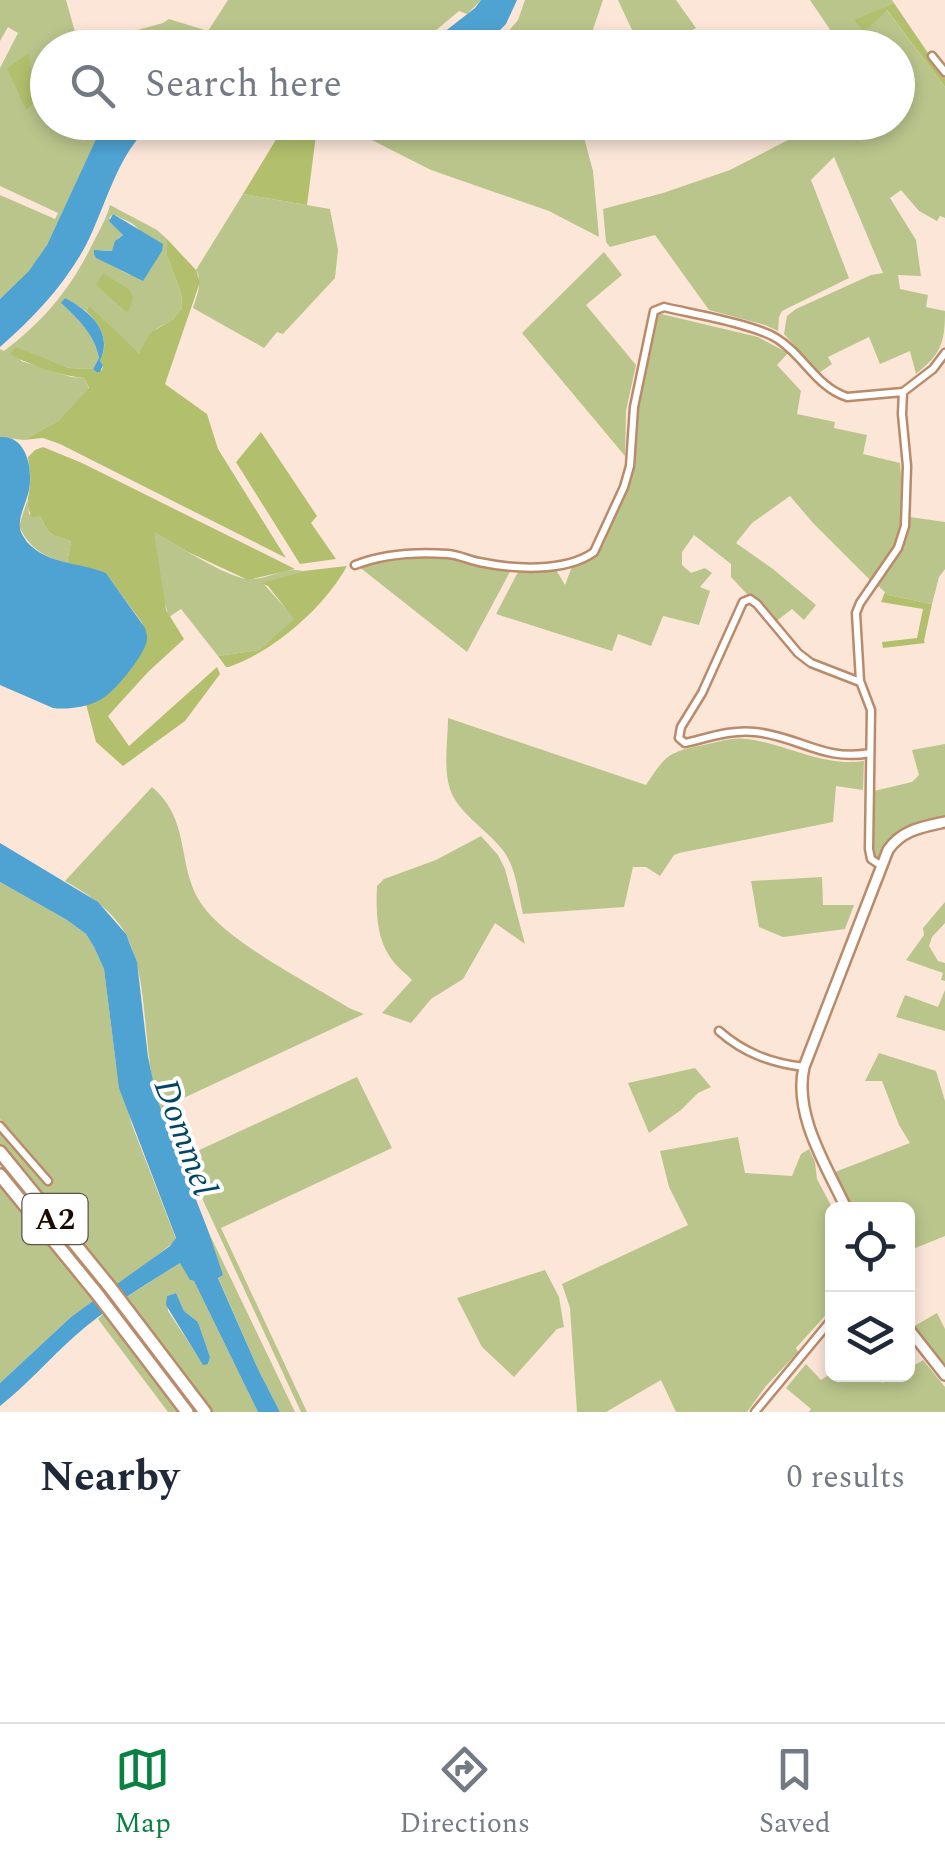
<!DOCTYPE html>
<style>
:root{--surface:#fff;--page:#f2f2f3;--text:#1f2937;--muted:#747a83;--line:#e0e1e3;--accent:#0b8043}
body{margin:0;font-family:Spectral,serif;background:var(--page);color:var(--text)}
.controls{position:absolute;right:30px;bottom:30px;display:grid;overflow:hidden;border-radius:15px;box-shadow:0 5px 15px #0003}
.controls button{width:90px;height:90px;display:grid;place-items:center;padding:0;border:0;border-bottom:2px solid var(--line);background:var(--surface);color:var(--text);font:50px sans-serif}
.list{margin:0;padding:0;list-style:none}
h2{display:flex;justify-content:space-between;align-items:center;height:130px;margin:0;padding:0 40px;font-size:42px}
h2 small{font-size:32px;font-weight:400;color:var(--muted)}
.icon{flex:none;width:55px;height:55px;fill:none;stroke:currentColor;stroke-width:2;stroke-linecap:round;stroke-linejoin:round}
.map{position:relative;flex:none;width:945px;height:1412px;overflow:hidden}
.search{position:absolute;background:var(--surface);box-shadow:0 5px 15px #0003;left:30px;right:30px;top:30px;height:110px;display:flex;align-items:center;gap:25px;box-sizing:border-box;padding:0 35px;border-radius:55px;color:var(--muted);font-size:38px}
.sheet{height:310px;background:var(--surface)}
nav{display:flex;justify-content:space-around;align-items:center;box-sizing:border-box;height:140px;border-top:2px solid var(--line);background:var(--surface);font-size:28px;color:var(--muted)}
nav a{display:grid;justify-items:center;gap:5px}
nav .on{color:var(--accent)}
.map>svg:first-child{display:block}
.green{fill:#bac58c;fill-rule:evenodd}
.forest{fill:#b2c06d}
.water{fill:#4fa3d3}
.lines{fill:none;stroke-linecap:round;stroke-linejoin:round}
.street-casing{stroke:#ba8b6a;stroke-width:11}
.secondary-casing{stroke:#ba8b6a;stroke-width:14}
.highway-casing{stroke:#ba8b6a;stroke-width:16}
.street{stroke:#fff;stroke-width:6}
.secondary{stroke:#fff;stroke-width:9}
.highway{stroke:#fff;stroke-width:11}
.labels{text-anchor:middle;stroke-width:8;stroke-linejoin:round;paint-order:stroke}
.shield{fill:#fff;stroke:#5f544d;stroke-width:2.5}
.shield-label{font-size:30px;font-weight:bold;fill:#1a0a01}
.water-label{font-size:35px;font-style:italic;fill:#004666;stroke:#fff}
</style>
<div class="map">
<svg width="945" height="1412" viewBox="0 0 945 1412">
<rect width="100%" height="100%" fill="#fbe6d8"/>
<path class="green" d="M0,0H66L79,46L163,23L169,19L208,31L228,0H481L467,14L459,11L416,47L48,48V122L104,123L47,245L30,271L0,299V195L55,219L58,213L0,186V68L18,33L8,27L0,41Z
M525,0H603L587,47H495L518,20Z
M618,0H676L696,28L663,47H640Z
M810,0H892L894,3L854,21L886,9L945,87V218L940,216L937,221L919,211L901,190L890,198L916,240L921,276L898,275L900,289L928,295L926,307L945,311C945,343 941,354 916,374L910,351L880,364L869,337L828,357L832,364L819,373L784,334L787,316L796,309L871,275L883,273L834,157L811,180L849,278L782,311L779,317L778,331L765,325L709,310L655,235L610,247L606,242L603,209L663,193L730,170L813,127L810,123L898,122V48L815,47L831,31Z
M357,123H580L593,171L599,237L549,211L431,170L356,132Z
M243,194L330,209L338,250L335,278L283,334L277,332L264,348L193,308C197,295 203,282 196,270Z
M110,205L157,230L167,239V256L181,293L182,308L172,320L156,329L139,353L88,307L86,311L65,298L62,304C78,319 95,335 99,358L93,369L69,368L16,348L21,361L71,377L84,378L89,389L58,421L23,440L0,437V349L4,351C45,320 72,287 94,241C100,229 107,217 110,205ZM113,214L133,224L162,251L130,275L97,258L100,250L112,251L118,238L123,235L109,218Z
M604,252L622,275L586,305L636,365L626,411L625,456L522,333Z
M657,313L758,337L788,353L777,365L801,391L797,414L835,422L834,428L867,435L863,454L900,463C902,487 905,514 897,538C892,553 880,566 870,580L813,523L790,496L752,523L736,543L773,569L816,605L804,620L792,609L774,623L731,577V564L694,535L682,552V565L691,573L705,568L712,573L700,587L710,591L699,625L663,616L651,646L618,634L612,651L496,614L519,570L555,568L565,585L573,564L593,553L628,481L635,411Z
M27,501L29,514L40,516C43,521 45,528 49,532C55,538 65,537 71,542L67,563C44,557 29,548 19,526Z
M910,517L945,522V569L939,577L932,604L888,595L876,584C892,563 907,545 910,517Z
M153,531C173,543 226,577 247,579C266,581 284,566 303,571L263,583L295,619L259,650L218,656L181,609L169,617L161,591Z
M438,557L511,570L467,652L358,566L370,562Z
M448,718L646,785C667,753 669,752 708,744C721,741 734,737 747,739C787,744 823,767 864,761L863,790L836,786L833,822L679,853L674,855L660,876L646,867H633L624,907L523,914C518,893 516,865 501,848C486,829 458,813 450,789C443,768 448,740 448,718Z
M945,744V818C910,827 893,829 876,863L873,846L874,791L912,782L919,775L912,750Z
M152,787C193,822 175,867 203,906C229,943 309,983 349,1008L364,1014L160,1109C140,1054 152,970 120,925C106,906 86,893 65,881Z
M481,836L498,855L505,869L525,944L495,923L463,979L431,999L411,1023L382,1013L412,980C405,973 395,965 390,957C376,937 376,909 377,886L384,879L436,860Z
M822,877L823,905H854L845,929L783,937L759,927L751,881Z
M0,882L67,920L86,934L94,947L104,969L116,1064L132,1125L176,1239L173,1243L118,1285L114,1284L0,1144V1132L46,1186L51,1183L0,1119Z
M945,902V923L932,937L929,946L938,961L945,963V981L941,980L943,973L906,960L924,935L923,928Z
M945,990V1031L896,1017L905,995L938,1007Z
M879,1053L936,1071L945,1101V1236L908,1251V1210L852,1209L835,1172L910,1143L899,1125L882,1081H865Z
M695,1068L711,1087L698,1093L681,1110L649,1133L628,1083Z
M357,1077L392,1148L221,1228L307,1412H301L201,1196L194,1198L180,1159Z
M738,1137L745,1173L792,1176L801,1154L809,1149L815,1162L817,1179L833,1209L832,1308L796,1348L798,1352L766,1386L747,1412H676L661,1380L606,1412H577L570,1308L562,1284L688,1225L669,1187L660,1151Z
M0,1183L95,1301L71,1317L0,1383Z
M209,1233L295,1412H280L258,1369L218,1277L222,1275Z
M181,1262L190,1280L194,1281L258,1412H211L127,1297ZM176,1293L184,1311L198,1322L210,1357L208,1364H203L168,1311L167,1296Z
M545,1270L559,1297L564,1327L557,1329L514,1377L482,1347L457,1298Z
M104,1313L112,1323L180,1412H168L98,1319Z
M937,1313L945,1329V1371L911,1328Z
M923,1360L945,1387V1412H809L811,1409L786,1388L806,1364L821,1380L832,1373L877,1375L882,1383L898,1375L908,1374V1369Z"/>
<path class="forest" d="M894,3L945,78V87L887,10L864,32L854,20Z
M29,53L34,103L26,110L7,68Z
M280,133L316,135L307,205L243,194Z
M167,239L196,270L200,282L165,384L207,414L218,449L286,558L60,444L43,438L23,440L58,421L89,388L84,378C62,376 29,365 10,354L16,347L69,368L93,369L96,372L102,370L103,365L100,361C110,341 101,325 86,311L89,306L139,353L150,333L172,320L182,308L181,293L167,256Z
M103,273L130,290L133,298L129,311L126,312L96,285Z
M261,432L317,516L311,523L336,559L300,564L236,462Z
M43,447L82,463L295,569L248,580L188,552L154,532L166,610L184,639L148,672L108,716L129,746L217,667L220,674L185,721L123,766L96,742L86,704C114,698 132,667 146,644L142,623L106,573L67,563L71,542C65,537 55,538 49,532C45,528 43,521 40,516L32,517C24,502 29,500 30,484C31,475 29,466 28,457L35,450Z
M347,566C324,608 274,651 229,667H226L218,656L259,650L294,619L268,586L261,583L303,571Z
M885,592L888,595L932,604L924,641L925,643L883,648L882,642L917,638L923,609L881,602Z"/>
<path class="water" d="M481,0H517L506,24L483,47H425L475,8Z
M104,122L153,123C117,153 107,204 86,245C64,286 34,317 0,347V299L29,271L47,245Z
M113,214L163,244L162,251L143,281L96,258L94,254V250L112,251L115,241L123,235L109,221Z
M65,298C89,311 114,331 100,361L103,365L100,372H96L93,369L99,358C95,335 78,319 61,303Z
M0,437C27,435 33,469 29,490C27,501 18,517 20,528C20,532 25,539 27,542C48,565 79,562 106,573L145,628C147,635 148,638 146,644C140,660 115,692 100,700C87,707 67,710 53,708L0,685Z
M0,843L98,902L126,934L137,962L148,1057L157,1099L209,1233L223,1275L218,1278L258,1369L280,1412H258L194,1281L190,1280L180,1263C145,1285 108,1307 76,1335C50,1358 27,1385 0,1406V1383L71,1317L170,1246L176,1238L119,1088L104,969L94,947L86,934L67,920L0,882Z
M176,1293L184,1311L198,1322L210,1357L208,1364L203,1365L166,1305L167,1296Z"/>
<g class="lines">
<defs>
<path id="street" d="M932,56L945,72
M355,565C383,554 419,552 448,554C459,555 469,560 479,562C512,569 565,573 594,552L624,487L630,466L634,407L654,311L664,307C693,314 753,324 776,338C803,354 816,387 847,397L903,392
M860,682L811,663L798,653L757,604L750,599L743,602L702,693L681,727L679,738L685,743C707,738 732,729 755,732C798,736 824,762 870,753
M880,865L871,859L869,849L871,710L860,681L856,613L860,603L898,548L905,526L907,466L902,414L903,392L933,369L945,353
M719,1031C744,1053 771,1063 804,1067
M0,1126L48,1181
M755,1412L832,1319"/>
<path id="secondary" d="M847,1210C827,1167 793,1115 804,1067L888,850C902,830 922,827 945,822
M908,1328L945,1375"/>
<path id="highway" d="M0,1152L110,1287L205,1412
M0,1175L98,1295L187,1412"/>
</defs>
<use href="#street" class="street-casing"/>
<use href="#secondary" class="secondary-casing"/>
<use href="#highway" class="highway-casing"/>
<use href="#street" class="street"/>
<use href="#secondary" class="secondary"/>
<use href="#highway" class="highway"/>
</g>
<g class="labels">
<rect class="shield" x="22.5" y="1194" width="65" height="50" rx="8"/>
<g class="shield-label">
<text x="55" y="1229">A2</text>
</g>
<g class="water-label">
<text transform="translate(186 1137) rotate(70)" y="12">Dommel</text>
</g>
</g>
</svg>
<div class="controls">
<button><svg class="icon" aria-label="locate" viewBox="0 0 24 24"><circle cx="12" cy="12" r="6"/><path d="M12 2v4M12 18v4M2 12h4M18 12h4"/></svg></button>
<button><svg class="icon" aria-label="layers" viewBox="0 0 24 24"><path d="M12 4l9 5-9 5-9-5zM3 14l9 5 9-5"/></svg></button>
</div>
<div class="search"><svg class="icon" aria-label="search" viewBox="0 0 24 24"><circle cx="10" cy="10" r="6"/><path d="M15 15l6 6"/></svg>Search here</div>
</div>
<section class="sheet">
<h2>Nearby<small>0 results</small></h2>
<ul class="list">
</ul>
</section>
<nav>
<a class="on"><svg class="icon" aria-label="map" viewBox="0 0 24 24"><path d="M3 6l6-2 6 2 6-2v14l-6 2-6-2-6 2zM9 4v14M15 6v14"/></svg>Map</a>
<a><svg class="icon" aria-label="directions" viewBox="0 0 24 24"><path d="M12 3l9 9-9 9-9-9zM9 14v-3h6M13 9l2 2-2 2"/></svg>Directions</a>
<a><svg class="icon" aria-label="saved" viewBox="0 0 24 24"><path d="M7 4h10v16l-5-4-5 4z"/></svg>Saved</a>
</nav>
